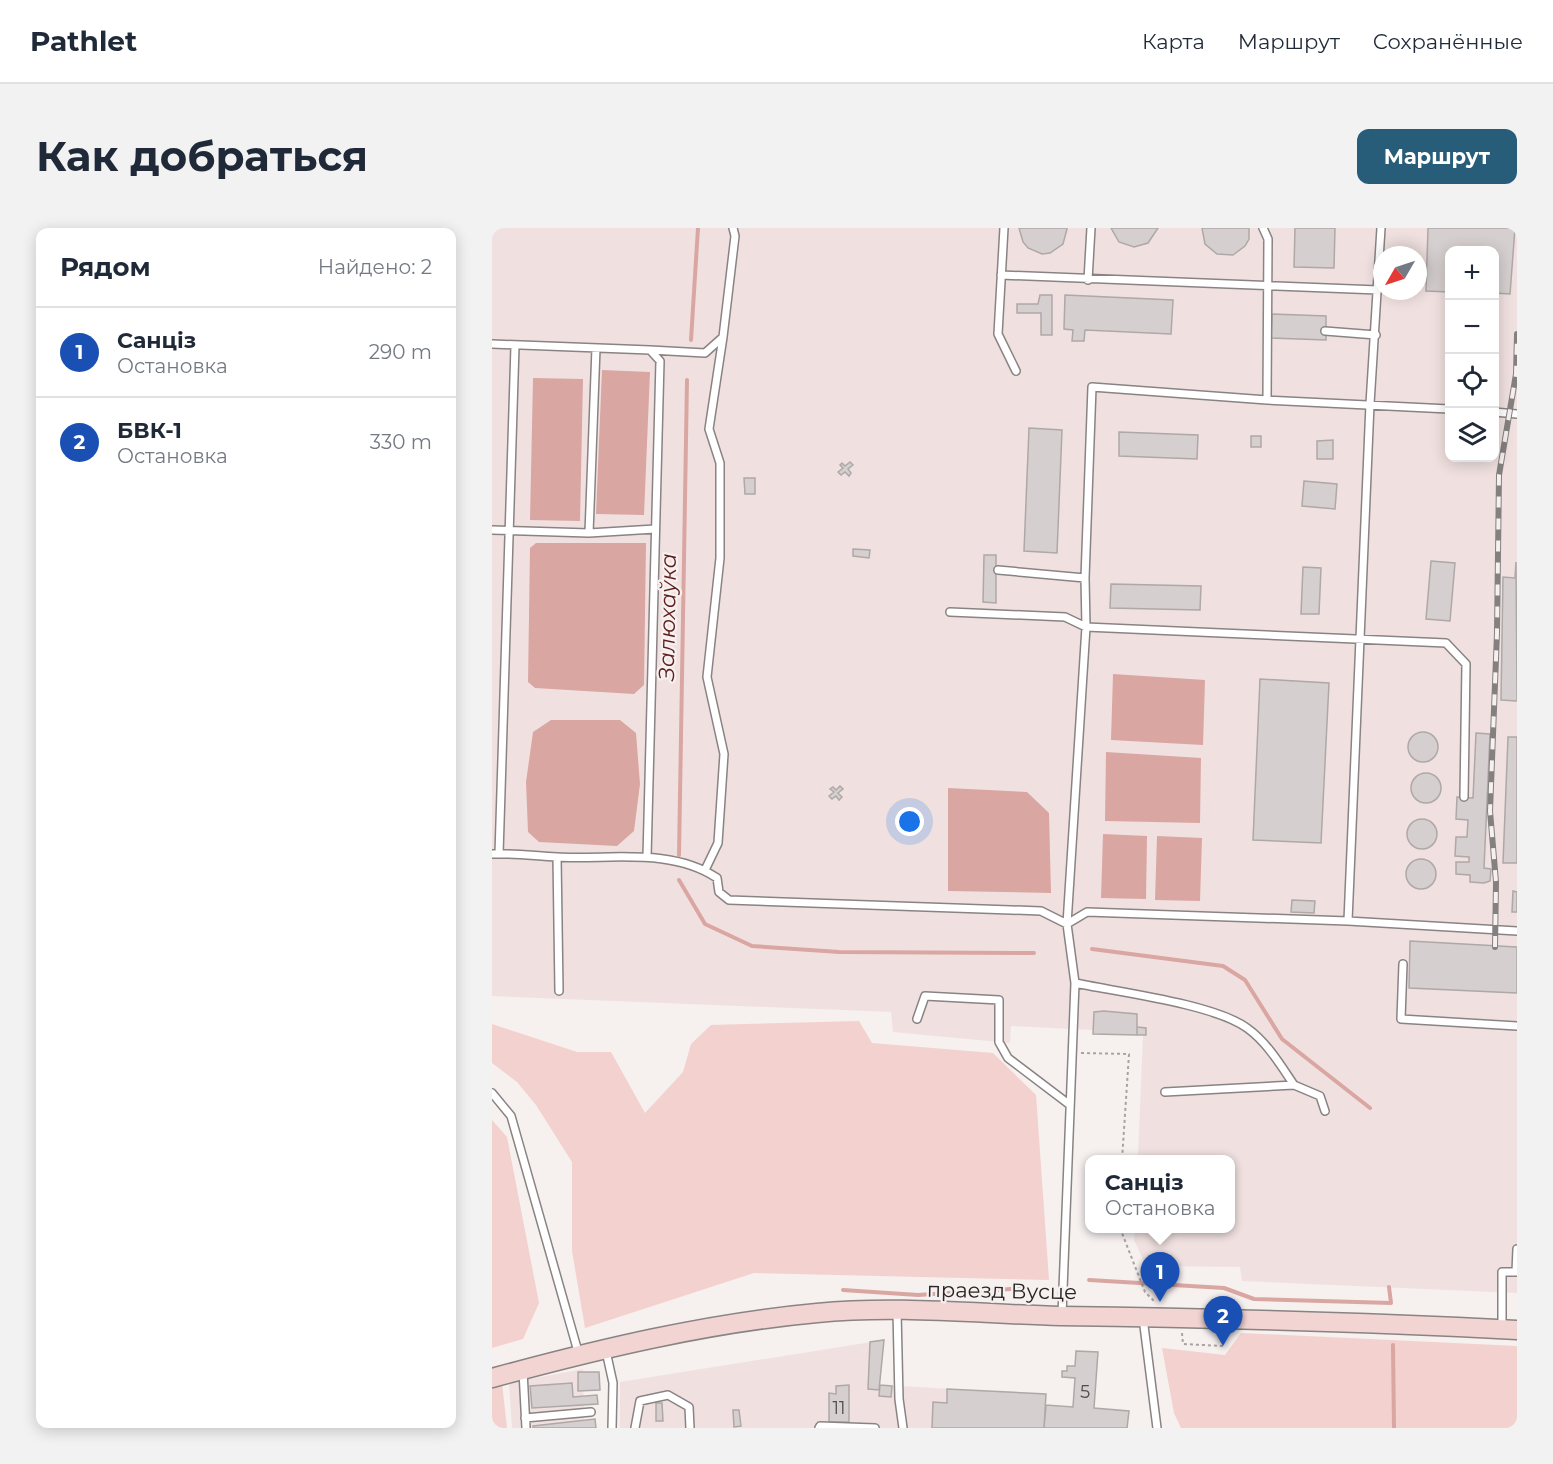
<!DOCTYPE html>
<html lang="ru">
<meta charset="utf-8">
<style>
:root{--surface:#fff;--page:#f2f2f3;--text:#1f2937;--muted:#747a83;--line:#e0e1e3;--accent:#275d78}
body{margin:0;font-family:Montserrat,sans-serif;background:var(--page);color:var(--text)}
.controls{position:absolute;right:18px;top:18px;display:grid;overflow:hidden;border-radius:12px;box-shadow:0 3px 15px #0003}
.controls button{width:54px;height:54px;display:grid;place-items:center;padding:0;border:0;border-bottom:2px solid var(--line);background:var(--surface);color:var(--text);font:30px sans-serif}
.compass{position:absolute;left:881px;top:18px;width:54px;height:54px;border-radius:50%;background:var(--surface);box-shadow:0 3px 15px #0003;rotate:231deg}
.you{position:absolute;left:418px;top:594px;width:21px;height:21px;margin:-15px;border:4px solid #fff;border-radius:50%;background:#1a73e8;box-shadow:0 0 0 9px #1a73e833}
.badge{display:grid;place-items:center;width:39px;height:39px;border-radius:50%;background:var(--accent);color:#fff;font-size:20px;font-weight:700}
.pin{position:absolute;translate:-50% -50px;filter:drop-shadow(0 2px 3px #0008)}
.pin::after{content:'';position:absolute;top:32px;width:21px;height:18px;background:inherit;clip-path:polygon(0 0,100% 0,50% 100%)}
.popup{position:absolute;left:593px;top:927px;width:150px;height:78px;box-sizing:border-box;display:grid;place-content:center;border-radius:12px;background:var(--surface);filter:drop-shadow(0 2px 4px #0005);font-size:20px;white-space:nowrap;color:var(--muted)}
.popup b{font-size:22px;color:var(--text)}
.popup::after{content:'';position:absolute;left:50%;top:100%;margin-left:-12px;border:12px solid transparent;border-top-color:var(--surface)}
.list{margin:0;padding:0;list-style:none}
h2{display:flex;justify-content:space-between;align-items:center;height:78px;margin:0;padding:0 24px;font-size:26px}
h2 small{font-size:20px;font-weight:400;color:var(--muted)}
.list li{display:grid;grid-template-columns:39px 1fr auto;gap:18px;align-items:center;box-sizing:border-box;height:90px;padding:0 24px;border-top:2px solid var(--line)}
.list b{display:block;font-size:22px;white-space:nowrap}
.list p{margin:0;font-size:20px;white-space:nowrap;color:var(--muted)}
.list em{font-size:20px;font-style:normal;color:var(--muted)}
.icon{flex:none;width:33px;height:33px;fill:none;stroke:currentColor;stroke-width:2;stroke-linecap:round;stroke-linejoin:round}
.map{position:relative;flex:none;width:1025px;height:1200px;overflow:hidden;border-radius:12px}
header{display:flex;align-items:center;gap:36px;box-sizing:border-box;height:84px;padding:0 30px;background:var(--surface);border-bottom:2px solid var(--line)}
header strong{font-size:28px}
nav{display:flex;gap:33px;margin-inline-start:auto;font-size:21px}
.intro{display:flex;align-items:center;justify-content:space-between;box-sizing:border-box;height:144px;padding:0 36px}
h1{margin:0;font-size:42px}
.button{padding:15px 27px;border-radius:12px;background:var(--accent);color:#fff;font-size:21px;font-weight:700}
main{display:flex;gap:36px;padding:0 36px}
aside{flex:1;background:var(--surface);border-radius:12px;box-shadow:0 3px 15px #0003}
.map>svg:first-child{display:block}
.built{fill:#f0e1e0;fill-rule:evenodd}
.green{fill:#f3d1ce}
.water{fill:#daa6a2}
.lines{fill:none;stroke-linecap:round;stroke-linejoin:round}
.stream{stroke:#daa6a2;stroke-width:4}
.building{fill:#d5cfcf;stroke:#aea8a7;stroke-width:1.5}
.lane-casing{stroke:#898383;stroke-width:10}
.secondary-casing{stroke:#898383;stroke-width:21}
.path{stroke:#a8a3a3;stroke-width:2;stroke-dasharray:3 3;stroke-linecap:butt}
.lane{stroke:#fff;stroke-width:7}
.secondary{stroke:#f2d4d3;stroke-width:18}
.rail-casing{stroke:#848080;stroke-width:6}
.rail{stroke:#f6f0ef;stroke-width:4;stroke-dasharray:11;stroke-linecap:butt}
.labels{text-anchor:middle;stroke-width:4.5;stroke-linejoin:round;paint-order:stroke}
.number-label{font-size:18px;fill:#524f4f}
.street-label{font-size:21px;fill:#262424;stroke:#f6f0ef}
.water-label{font-size:22px;font-style:italic;fill:#5c1e1d;stroke:#f6f0ef}
</style>
<header>
<strong>Pathlet</strong>
<nav><a>Карта</a><a>Маршрут</a><a>Сохранённые</a></nav>
</header>
<div class="intro"><h1>Как добраться</h1><a class="button">Маршрут</a></div>
<main>
<aside>
<h2>Рядом<small>Найдено: 2</small></h2>
<ul class="list">
<li><span class="badge" style="background:#1a4fb4">1</span><div><b>Санціз</b><p>Остановка</p></div><em>290 m</em></li>
<li><span class="badge" style="background:#1a4fb4">2</span><div><b>БВК-1</b><p>Остановка</p></div><em>330 m</em></li>
</ul>
</aside>
<div class="map">
<svg width="1025" height="1200" viewBox="0 0 1025 1200">
<rect width="100%" height="100%" fill="#f6f0ef"/>
<path class="built" d="M0,0H1025V1065L750,1053L748,1039L654,1038L642,1012L643,1001L738,1000V932L646,931L651,807L602,806L601,802L519,798L518,815L401,804L399,784L0,768ZM957,22H1002V230H957ZM890,27H926V63H890Z
M392,1112L388,1157L554,1166V1177L581,1179L583,1150L570,1149V1143H575V1138H583L584,1123L606,1124L602,1180L637,1183L635,1200H128V1154Z
M91,1141L92,1200H20L17,1155Z"/>
<path class="green" d="M367,793L380,815L501,825L544,867L557,1052L262,1045L93,1100L80,1023V934L44,877L25,854L0,835V796L85,824H119L153,885L191,844L199,816L219,797Z
M0,892L15,909L47,1075L31,1111L0,1120Z
M749,1105L1025,1118V1200H689L682,1185L670,1120L733,1127Z
M10,1155L15,1200H0V1158Z"/>
<path class="water" d="M110,142L158,144L152,287L104,286Z
M41,150L91,151L88,293L38,292Z
M44,315H154L152,457L142,466L43,460L36,454L38,320Z
M621,446L713,452L711,517L619,512Z
M59,492H128L144,505L148,556L142,603L125,618L47,614L36,604L34,554L41,504Z
M614,524L709,530L708,595L613,593Z
M456,560L535,564L557,585L559,665L456,663Z
M611,606L655,608L654,671L609,670Z
M665,608L710,610L708,673L663,672Z"/>
<g class="lines">
<path class="stream" d="M199,112L206,0
M187,627L195,152
M187,652L213,696L260,718L347,724L542,725
M600,721L731,738L753,752L790,811L878,880
M597,1052L732,1060L762,1071L899,1075L897,1059
M351,1062L426,1067L533,1060
M901,1117L902,1200"/>
</g>
<path class="building" d="M527,0H575V1L571,16L558,25L550,26L536,20L531,14Z
M666,0L656,15L642,19L627,14L619,0Z
M710,0H757V11L753,18L741,27L725,26L713,16Z
M803,0H843L842,40L802,39Z
M936,0H1023L1018,66L1002,65V22H957V64L934,63Z
M548,67H560V107H549V85H525V76H546Z
M573,67L681,72L679,106L593,102L592,113H580L581,102L572,101Z
M780,86L834,88V112L779,110Z
M537,200L570,202L565,325L532,323Z
M627,204L706,207L705,231L627,228Z
M759,208H769V219H759Z
M841,212V231H825V213Z
M358,234L361,237L356,241L359,245L357,248L353,244L349,247L346,244L351,240L348,237L350,235L353,238Z
M252,250H263V266H253Z
M812,253L845,256L843,281L810,278Z
M361,321L378,322L377,330L361,328Z
M492,327H504V375L491,374Z
M939,333L963,335L958,393L934,391Z
M1024,334L1025,473L1009,472L1011,349L1023,350Z
M811,339L829,340L827,386H809Z
M619,356L709,358L708,382L618,380Z
M768,451L837,455L829,615L761,612Z
M916 519a15 15 0 1 1 30 0a15 15 0 1 1-30 0Z
M984,505L998,506L992,640L999,641L998,653L992,655L978,654V647L964,646V634H977V629L963,628L964,609H975L976,592L964,591L965,569L981,570Z
M1016,509H1025V635H1011Z
M919 560a15 15 0 1 1 30 0a15 15 0 1 1-30 0Z
M348,558L351,561L346,565L350,569L347,572L344,568L340,571L337,568L342,564L338,561L341,559L344,562Z
M915 606a15 15 0 1 1 30 0a15 15 0 1 1-30 0Z
M914 646a15 15 0 1 1 30 0a15 15 0 1 1-30 0Z
M1021,663L1025,664V684H1020Z
M800,672L823,673L822,685L799,684Z
M918,713L1025,719V765L917,760Z
M612,783L645,786V807L601,806L602,784Z
M645,799L654,800V807H645Z
M392,1112L387,1162L376,1161L378,1114Z
M584,1123L606,1124L602,1180L637,1183L635,1200H552L554,1177L581,1179L583,1150L570,1149V1143H575V1138H583Z
M86,1144H107L108,1162L86,1163Z
M80,1155L81,1169L105,1167L106,1176L40,1180L38,1158Z
M357,1157V1194H337V1165L344,1166V1158Z
M388,1157L400,1158L399,1169L387,1168Z
M455,1161L554,1166L552,1200H440L441,1174L455,1175Z
M164,1175H170L171,1193H164Z
M241,1182H247L249,1198L242,1199Z
M103,1191L104,1200H41V1198Z"/>
<g class="lines">
<defs>
<path id="lane" d="M512,0L506,106L524,143
M771,0L776,11L775,172
M509,47L886,62
M596,52L599,0
M833,103L884,107
M0,116L158,122L168,133L155,629
M158,122L213,125L231,109L243,8L241,0
M1002,184L1025,186
M0,302L97,305L163,301
M97,305L104,120
M506,342L593,350
M458,384L573,389L594,399L954,415L974,436L972,569
M0,626C22,625 43,628 65,629C117,632 179,619 225,650L227,664L237,672L549,683L575,696L595,684L856,693L1025,703
M7,626L23,118
M65,629L67,763
M213,642L226,615L232,526L215,449L228,330V235L217,201L231,109
M856,693L878,176L889,0
M911,736L909,791L1025,798
M583,755C626,764 722,776 755,800C775,814 789,838 802,857
M425,791L433,768L507,772V814L516,830L578,877
M673,864L802,857L828,868L833,883
M0,865L19,888L87,1127
M1024,1044L1025,1021
M405,1083L407,1171L411,1200
M570,1087L583,755L575,696L594,399L593,350L600,159L775,172L957,181
M651,1090L665,1200
M1010,1102V1044H1025
M114,1123L121,1155L120,1200
M31,1143L34,1200
M33,1190L99,1184
M143,1200L148,1173L176,1167L197,1179L198,1200
M327,1200L328,1198L383,1200"/>
<path id="secondary" d="M0,1150C107,1121 215,1095 325,1085C406,1077 488,1086 569,1088C721,1090 873,1094 1025,1102"/>
</defs>
<use href="#lane" class="lane-casing"/>
<use href="#secondary" class="secondary-casing"/>
<path class="path" d="M589,825L637,826L630,932
M628,1000L653,1064L662,1073
M690,1105L691,1116L731,1118L732,1105"/>
<use href="#lane" class="lane"/>
<use href="#secondary" class="secondary"/>
<defs>
<path id="rail" d="M1003,719L1004,654L998,583L1005,405L1007,247L1024,146L1025,106"/>
</defs>
<use href="#rail" class="rail-casing"/>
<use href="#rail" class="rail"/>
</g>
<g class="labels">
<g class="number-label">
<text x="593" y="1170">5</text>
<text x="347" y="1186">11</text>
</g>
<g class="street-label">
<text transform="translate(510 1063) rotate(1)" y="7">праезд Вусце</text>
</g>
<g class="water-label">
<text transform="translate(175 389) rotate(-89)" y="8">Залюхаўка</text>
</g>
</g>
</svg>
<div class="controls">
<button>+</button>
<button>−</button>
<button><svg class="icon" aria-label="locate" viewBox="0 0 24 24"><circle cx="12" cy="12" r="6"/><path d="M12 2v4M12 18v4M2 12h4M18 12h4"/></svg></button>
<button><svg class="icon" aria-label="layers" viewBox="0 0 24 24"><path d="M12 4l9 5-9 5-9-5zM3 14l9 5 9-5"/></svg></button>
</div>
<svg class="compass" viewBox="-18 -18 36 36"><path d="M0-13l5 13h-10z" fill="#e53935"/><path d="M0 13l5-13h-10z" fill="#747a83"/></svg>
<div class="you"></div>
<div class="pin badge" style="left:668px;top:1074px;background:#1a4fb4">1</div>
<div class="popup"><b>Санціз</b>Остановка</div>
<div class="pin badge" style="left:731px;top:1118px;background:#1a4fb4">2</div>
</div>
</main>
